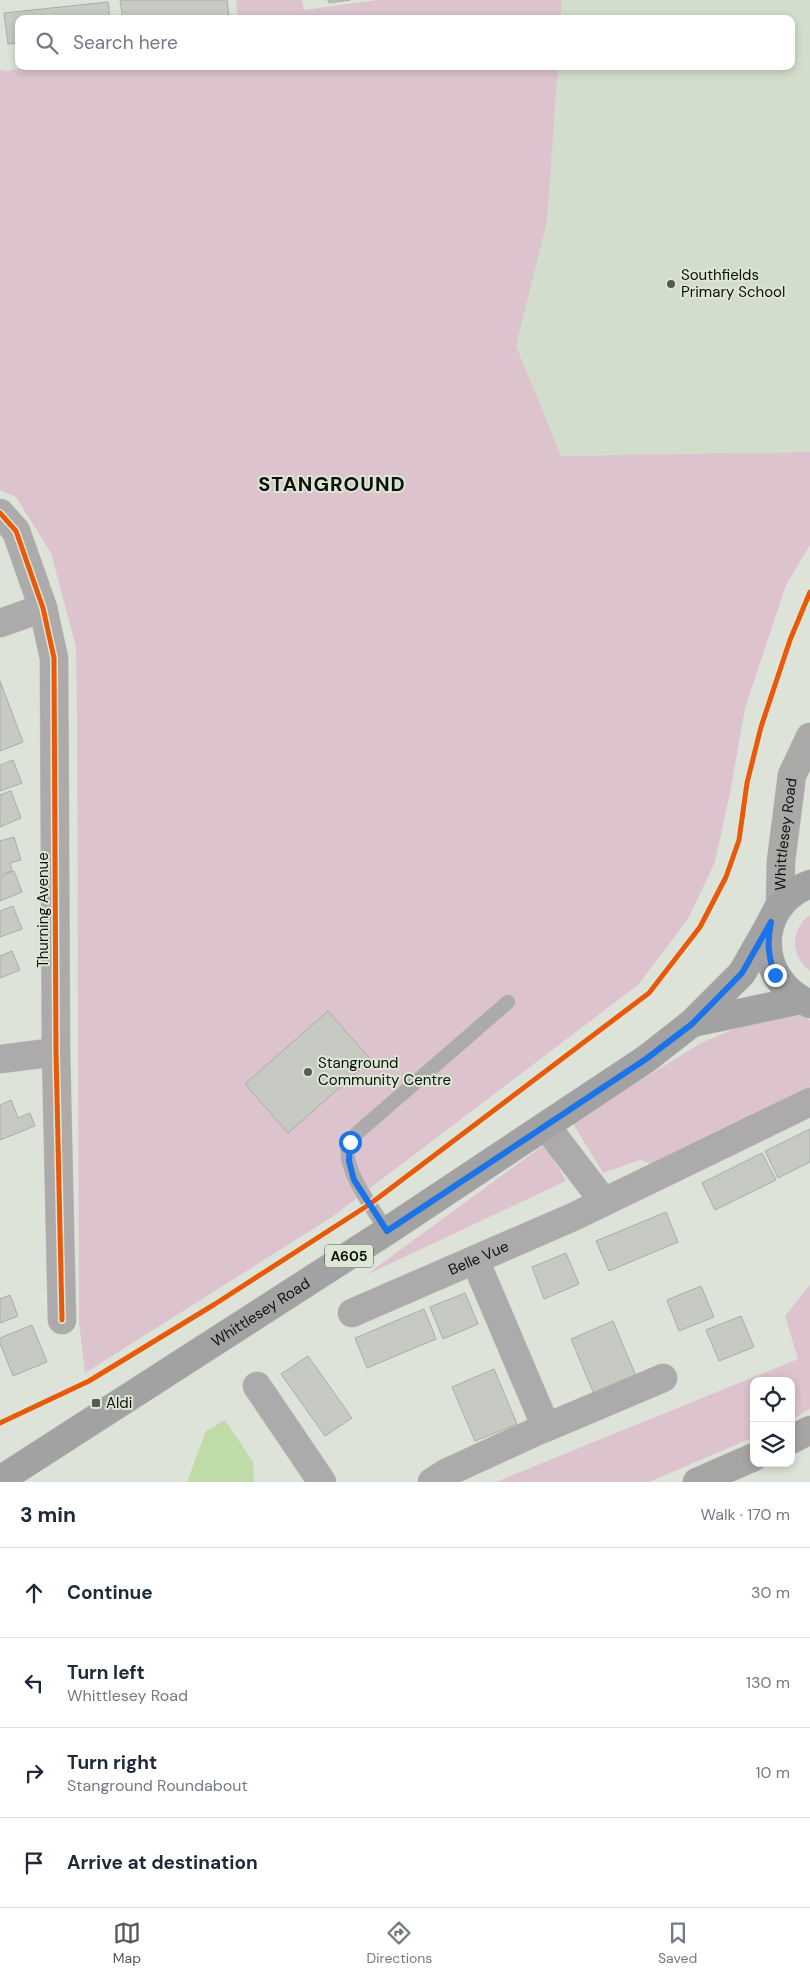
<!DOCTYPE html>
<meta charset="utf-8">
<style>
:root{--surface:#fff;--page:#f2f2f3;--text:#1f2937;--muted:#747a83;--line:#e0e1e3;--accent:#565a52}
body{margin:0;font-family:"DM Sans",sans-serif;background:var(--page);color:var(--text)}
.controls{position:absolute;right:15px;bottom:15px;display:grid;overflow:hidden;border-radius:10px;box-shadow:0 2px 8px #0003}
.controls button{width:45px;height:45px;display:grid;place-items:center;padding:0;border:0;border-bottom:1px solid var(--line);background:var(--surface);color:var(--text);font:25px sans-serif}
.stop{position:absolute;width:15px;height:15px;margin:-11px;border:4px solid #1a73e8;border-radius:50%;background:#fff}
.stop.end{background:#1a73e8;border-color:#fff;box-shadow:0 1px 5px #0008}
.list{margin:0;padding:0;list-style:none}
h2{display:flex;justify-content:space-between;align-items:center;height:65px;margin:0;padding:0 20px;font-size:21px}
h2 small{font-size:16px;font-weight:400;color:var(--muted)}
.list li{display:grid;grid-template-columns:32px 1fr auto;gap:15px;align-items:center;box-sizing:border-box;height:90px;padding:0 20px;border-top:1px solid var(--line)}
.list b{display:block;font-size:19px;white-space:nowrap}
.list p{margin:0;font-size:16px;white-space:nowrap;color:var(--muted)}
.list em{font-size:16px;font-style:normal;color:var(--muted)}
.icon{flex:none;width:28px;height:28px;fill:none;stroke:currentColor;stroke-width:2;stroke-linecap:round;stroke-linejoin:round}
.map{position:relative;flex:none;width:810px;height:1482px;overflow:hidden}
.search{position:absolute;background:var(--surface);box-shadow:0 2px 8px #0003;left:15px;right:15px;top:15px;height:55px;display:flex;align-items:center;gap:12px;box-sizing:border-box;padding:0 18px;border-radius:10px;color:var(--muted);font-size:19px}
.sheet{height:425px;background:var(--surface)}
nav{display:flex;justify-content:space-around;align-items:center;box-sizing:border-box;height:70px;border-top:1px solid var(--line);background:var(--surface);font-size:14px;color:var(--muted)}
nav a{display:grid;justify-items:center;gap:2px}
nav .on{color:var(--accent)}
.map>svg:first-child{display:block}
.built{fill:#d3ddcb}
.green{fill:#dcc3ce}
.water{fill:#bfdba7}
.building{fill:#c6cac2;stroke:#a9ada5}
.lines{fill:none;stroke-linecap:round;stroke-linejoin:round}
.service-casing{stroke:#bdc0b9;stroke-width:15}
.minor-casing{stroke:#bdc0b9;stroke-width:29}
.secondary-casing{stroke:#bdc0b9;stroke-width:29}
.primary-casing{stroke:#bdc0b9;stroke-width:29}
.trunk-casing{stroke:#bdc0b9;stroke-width:29}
.service{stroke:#acaaaa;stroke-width:14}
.minor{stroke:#acaaaa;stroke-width:28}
.secondary{stroke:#aaa9a8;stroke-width:28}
.primary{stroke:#a3a2a2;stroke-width:28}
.trunk{stroke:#a6a5a4;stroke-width:28}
.cycleway-casing{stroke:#dde7d5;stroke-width:8}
.cycleway{stroke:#e8590c;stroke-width:5}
.route{stroke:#1a73e8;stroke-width:6}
.poi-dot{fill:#565a52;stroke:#dde7d5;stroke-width:2}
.labels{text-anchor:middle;stroke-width:4;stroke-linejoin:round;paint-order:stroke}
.shield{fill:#dde7d5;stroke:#4b5047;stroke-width:1}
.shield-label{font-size:14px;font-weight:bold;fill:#0d100a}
.poi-label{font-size:15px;fill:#0d100a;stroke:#dde7d5;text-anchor:start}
.street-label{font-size:15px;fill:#0d100a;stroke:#dde7d5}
.district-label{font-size:20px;font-weight:bold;letter-spacing:1px;fill:#0d100a;stroke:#dde7d5}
</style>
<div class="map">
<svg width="810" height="1482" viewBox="0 0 810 1482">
<rect width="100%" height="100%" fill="#dee3d9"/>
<path class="built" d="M561,0H810V452L561,456L516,346L547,222L558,66H791V19H561Z"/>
<path class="green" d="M236,0H302L304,10L377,0H561V19H238Z
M41,66H558L547,222L516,346L561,456L810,452V545L786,585L745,708L731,788L715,862L688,919L638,985L332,1217L85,1373L79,1322L77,714L76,647L51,553L16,497L0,490V70L7,71Z
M810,915V971C790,956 790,929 810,915Z
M804,1015L810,1021V1091L656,1166L640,1160L603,1173L572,1122L701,1043L748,1023Z
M545,1144L566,1181L366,1275Z
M810,1285V1409L791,1420V1381H754V1437L649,1482H496L798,1359L785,1316Z"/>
<path class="water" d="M225,1420L253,1462L254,1482H187L206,1431Z"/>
<path class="building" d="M120,0H227L229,15L203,19H123Z
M328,0H350L329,3Z
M108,2L110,19H19V43L8,44L4,13Z
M0,681L23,742L0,751Z
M13,760L22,783L0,791V765Z
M11,791L21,818L0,827V795Z
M14,837L21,860L10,863L12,871L0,875V841Z
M14,871L22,892L0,901V877Z
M13,906L22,929L0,937V911Z
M12,951L20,970L0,978V956Z
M328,1011L371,1060L288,1133L245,1084Z
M11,1100L18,1118L30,1113L35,1126L0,1140V1105Z
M810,1129V1162L778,1178L765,1151Z
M762,1153L776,1180L715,1210L702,1183Z
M666,1212L678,1242L609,1271L596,1241Z
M566,1253L579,1284L544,1299L532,1267Z
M701,1286L714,1317L679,1331L667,1300Z
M465,1293L478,1324L443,1339L430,1307Z
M10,1295L18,1316L0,1323V1299Z
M424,1309L436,1339L367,1368L355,1338Z
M741,1316L754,1347L719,1361L706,1330Z
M613,1321L636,1376L594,1394L571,1339Z
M32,1325L47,1362L13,1376L0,1343V1338Z
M308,1356L352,1418L325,1436L281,1374Z
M494,1369L517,1424L475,1441L452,1387Z"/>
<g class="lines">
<defs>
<path id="service" d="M387,1231C375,1211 338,1165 350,1141C353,1136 360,1131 364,1127L508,1002"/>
<g id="minor">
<path d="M0,513L16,531L43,608L54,658L56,1052L62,1320"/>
<path d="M0,623L43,608"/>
<path d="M0,1059L56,1052"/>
<path d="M546,1126L604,1202"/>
<path id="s1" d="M352,1313L573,1217L810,1102"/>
<path d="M257,1386L322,1482"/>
<path d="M545,1428L663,1378"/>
<path d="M432,1482L446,1473L546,1427L475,1260"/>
</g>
<g id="secondary">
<path id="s2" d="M780,906L781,861L792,775L810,737"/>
</g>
<g id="primary">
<path d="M810,884C752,906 755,981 810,1004"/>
<path d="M692,1023L801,1000"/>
<path id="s3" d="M0,1480L387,1231L646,1059L692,1023L742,973L771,922"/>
</g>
<path id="trunk" d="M791,1440L810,1430
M697,1482L754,1457"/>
</defs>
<use href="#service" class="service-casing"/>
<use href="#minor" class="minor-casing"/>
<use href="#secondary" class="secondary-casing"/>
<use href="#primary" class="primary-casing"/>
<use href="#trunk" class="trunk-casing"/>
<use href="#service" class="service"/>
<use href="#minor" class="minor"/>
<use href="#secondary" class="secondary"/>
<use href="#primary" class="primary"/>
<use href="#trunk" class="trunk"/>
<defs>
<path id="cycleway" d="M0,513L16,531L43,608L54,658L56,1052L62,1320
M0,1423L89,1381L215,1304L370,1204L649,993L700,927L726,877L739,840L747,783L761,727L790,640L810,592"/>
</defs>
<use href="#cycleway" class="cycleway-casing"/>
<use href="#cycleway" class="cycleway"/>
</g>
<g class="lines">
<path class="route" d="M350,1142L349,1161L354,1180L387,1231L646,1059L692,1024L742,973L771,922C767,942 768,956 775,975"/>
</g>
<g class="poi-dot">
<circle cx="671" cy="284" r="5"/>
<circle cx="308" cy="1072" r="5"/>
<rect x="91" y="1398" width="10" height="10" rx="2.5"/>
</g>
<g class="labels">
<rect class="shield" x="325" y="1244.5" width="48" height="23" rx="4"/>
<g class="shield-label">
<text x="349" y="1261">A605</text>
</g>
<g class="poi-label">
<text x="681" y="280">Southfields<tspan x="681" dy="17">Primary School</tspan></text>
<text x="318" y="1068">Stanground<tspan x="318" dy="17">Community Centre</tspan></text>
<text x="106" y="1408">Aldi</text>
</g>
<g class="street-label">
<text dy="5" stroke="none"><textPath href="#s2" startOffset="72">Whittlesey Road</textPath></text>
<text transform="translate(43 910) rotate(-90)" y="5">Thurning Avenue</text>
<text dy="5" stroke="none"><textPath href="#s1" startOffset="138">Belle Vue</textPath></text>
<text dy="5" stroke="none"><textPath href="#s3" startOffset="310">Whittlesey Road</textPath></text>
</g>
<g class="district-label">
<text x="332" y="491">STANGROUND</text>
</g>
</g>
</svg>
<div class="controls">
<button><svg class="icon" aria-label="locate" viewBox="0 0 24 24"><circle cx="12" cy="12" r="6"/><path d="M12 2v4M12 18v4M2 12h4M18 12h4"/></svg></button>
<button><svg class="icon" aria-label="layers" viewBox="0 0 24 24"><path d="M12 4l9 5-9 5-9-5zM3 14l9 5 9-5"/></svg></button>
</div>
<div class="stop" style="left:350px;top:1142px"></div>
<div class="stop end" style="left:775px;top:975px"></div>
<div class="search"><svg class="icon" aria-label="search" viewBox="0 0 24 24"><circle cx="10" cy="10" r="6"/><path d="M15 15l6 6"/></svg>Search here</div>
</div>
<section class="sheet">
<h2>3 min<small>Walk · 170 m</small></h2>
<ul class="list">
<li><svg class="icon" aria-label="ahead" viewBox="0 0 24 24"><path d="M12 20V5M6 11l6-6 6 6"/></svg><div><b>Continue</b></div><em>30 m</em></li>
<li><svg class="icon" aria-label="left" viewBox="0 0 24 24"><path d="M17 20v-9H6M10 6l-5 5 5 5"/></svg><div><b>Turn left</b><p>Whittlesey Road</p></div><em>130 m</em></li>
<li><svg class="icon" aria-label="right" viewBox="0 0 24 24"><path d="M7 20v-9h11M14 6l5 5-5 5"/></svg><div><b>Turn right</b><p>Stanground Roundabout</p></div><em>10 m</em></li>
<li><svg class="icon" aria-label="arrive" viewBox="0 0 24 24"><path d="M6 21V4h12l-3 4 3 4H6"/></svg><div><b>Arrive at destination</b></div></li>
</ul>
</section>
<nav>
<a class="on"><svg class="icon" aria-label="map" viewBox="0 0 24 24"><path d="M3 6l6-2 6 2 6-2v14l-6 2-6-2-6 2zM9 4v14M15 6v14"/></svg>Map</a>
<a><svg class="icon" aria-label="directions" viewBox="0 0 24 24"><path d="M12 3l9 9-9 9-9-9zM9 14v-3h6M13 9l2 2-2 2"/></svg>Directions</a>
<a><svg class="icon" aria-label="saved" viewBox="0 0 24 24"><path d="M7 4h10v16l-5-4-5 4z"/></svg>Saved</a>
</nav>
